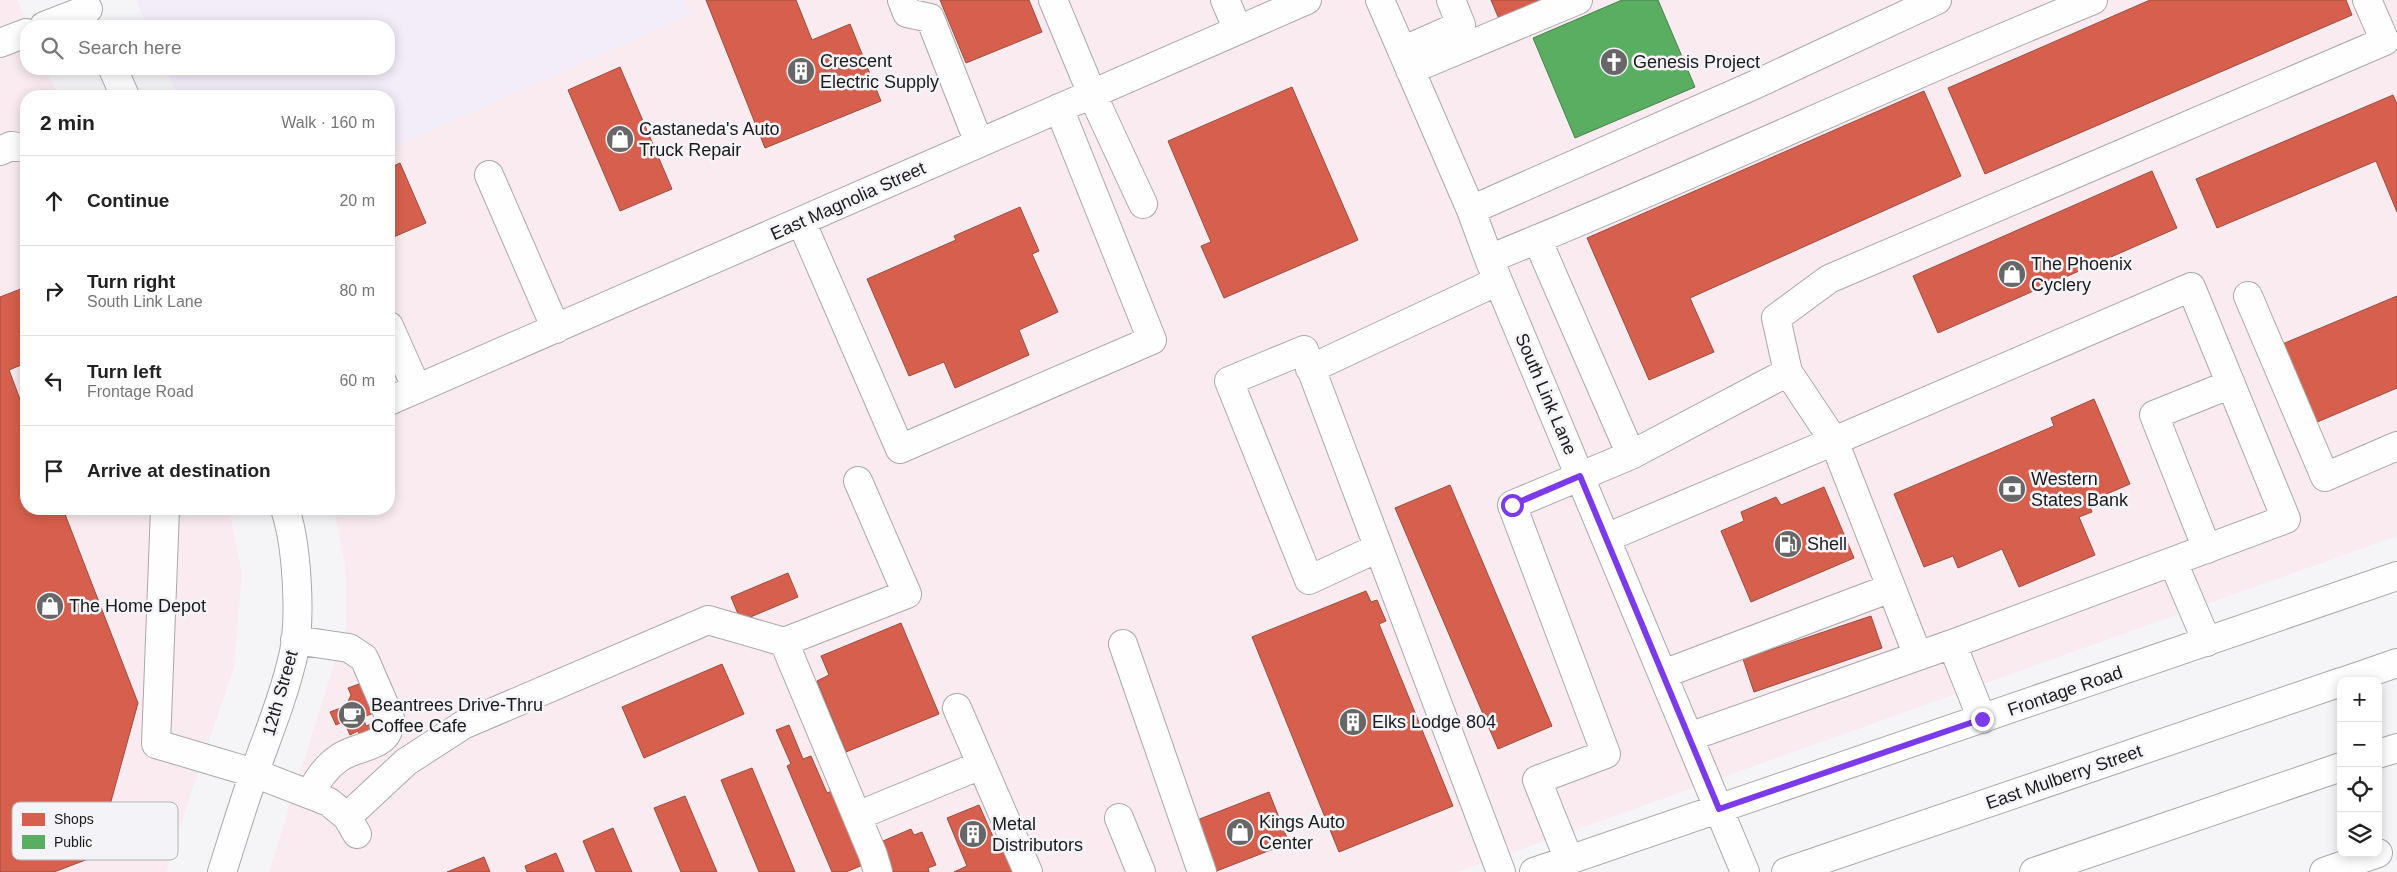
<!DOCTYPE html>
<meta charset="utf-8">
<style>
:root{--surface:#fff;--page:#f2f2f2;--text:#222;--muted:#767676;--line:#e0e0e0}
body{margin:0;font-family:Arial,sans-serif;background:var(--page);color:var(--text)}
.controls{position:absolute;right:15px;bottom:15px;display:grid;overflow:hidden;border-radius:10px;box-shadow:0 2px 12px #0003}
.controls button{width:45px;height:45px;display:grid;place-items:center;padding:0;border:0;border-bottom:1px solid var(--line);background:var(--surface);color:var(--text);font:25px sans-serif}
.stop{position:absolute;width:15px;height:15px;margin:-11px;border:4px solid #7c3aed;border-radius:50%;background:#fff}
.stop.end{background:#7c3aed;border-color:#fff;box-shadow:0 1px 5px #0008}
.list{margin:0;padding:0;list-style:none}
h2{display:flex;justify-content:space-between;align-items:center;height:65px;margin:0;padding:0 20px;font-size:21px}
h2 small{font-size:16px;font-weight:400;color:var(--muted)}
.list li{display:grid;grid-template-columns:32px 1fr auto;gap:15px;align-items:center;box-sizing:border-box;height:90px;padding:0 20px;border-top:1px solid var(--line)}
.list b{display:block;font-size:19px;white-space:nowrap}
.list p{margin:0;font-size:16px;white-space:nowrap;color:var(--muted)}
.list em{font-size:16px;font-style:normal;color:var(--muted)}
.icon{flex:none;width:28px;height:28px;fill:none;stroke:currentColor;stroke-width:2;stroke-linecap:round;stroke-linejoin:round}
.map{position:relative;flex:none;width:2397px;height:872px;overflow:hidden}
.search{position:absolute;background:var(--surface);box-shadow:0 2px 12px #0003;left:20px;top:20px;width:375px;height:55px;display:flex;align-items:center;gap:12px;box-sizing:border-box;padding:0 18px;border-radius:20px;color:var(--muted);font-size:19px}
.panel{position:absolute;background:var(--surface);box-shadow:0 2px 12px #0003;left:20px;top:90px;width:375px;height:425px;border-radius:20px}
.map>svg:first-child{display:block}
.commercial{fill:#f9ebef}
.industrial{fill:#f3ecf9}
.shops{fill:#d6604d;stroke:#9e4b3e}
.public{fill:#5aae61;stroke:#47824c}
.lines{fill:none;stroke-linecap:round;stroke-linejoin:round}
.minor-casing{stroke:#a9a9ab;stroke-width:30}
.highway-casing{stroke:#a9a9ab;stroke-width:30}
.minor{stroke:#fefefe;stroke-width:28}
.highway{stroke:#fefefe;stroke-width:28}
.route{stroke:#7c3aed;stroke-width:6}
.labels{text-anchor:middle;stroke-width:5;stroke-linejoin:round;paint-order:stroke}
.poi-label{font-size:18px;fill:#1a1a1b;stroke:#f4f4f8;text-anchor:start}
.street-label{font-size:18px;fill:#1a1a1b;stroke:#f4f4f8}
.key{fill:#f4f4f8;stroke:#b3b3b6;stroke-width:1}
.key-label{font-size:14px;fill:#1a1a1b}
</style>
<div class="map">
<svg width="2397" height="872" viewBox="0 0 2397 872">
<rect width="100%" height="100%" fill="#f5f5f7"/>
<path class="commercial" d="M0,0H17L29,26H26V69H46L58,96H26V509H229L242,575L234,667L170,856L167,872H0Z
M684,0H2397V536L1458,872H269L346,626L345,564L334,509H389V149L690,15Z"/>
<path class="industrial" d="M136,0H684L690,15L389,149V96H178L166,69H389V26H147Z"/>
<path class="shops" d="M706,0H796L812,40L850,24L881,101L765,148Z
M940,0H1029L1042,32L966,63Z
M1491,0H1544L1499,19Z
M2150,0H2346L2352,15L1985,174L1948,88Z
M620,67L672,189L620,211L568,90Z
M1292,87L1358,240L1224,298L1201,246L1211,242L1168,141Z
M1924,91L1961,176L1690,298L1714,352L1649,380L1587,238Z
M2393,95L2397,104V212L2376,161L2217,228L2196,179Z
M400,163L426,223L389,239V168Z
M2152,171L2177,228L1938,333L1913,276Z
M1020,207L1039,251L1032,254L1058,312L1019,330L1029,355L955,388L944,362L909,376L867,279L956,240L954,236Z
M26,287V363L9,370L26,415V509H63L138,703L96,856L54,872H0V297Z
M2397,296V388L2315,423L2280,345Z
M2094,399L2130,484L2088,502L2092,512L2079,517L2095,555L2019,587L2002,549L1958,568L1953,556L1924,567L1894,494L2054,426L2051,418Z
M1450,485L1552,726L1498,749L1395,508Z
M1824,487L1854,558L1751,602L1721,531L1744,521L1741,512L1776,497L1781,505Z
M788,573L798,597L741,621L731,597Z
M1366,591L1371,602L1377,600L1386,621L1379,624L1453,806L1339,852L1252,637Z
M1871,616L1882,648L1754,692L1743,659Z
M901,623L939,714L846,752L817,681L829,675L821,656Z
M722,664L744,714L644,758L622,707Z
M362,683L374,713L363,717L366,726L371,724L373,730L360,736L358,731L350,735L344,721L336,725L330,712L346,706L351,695L348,688Z
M789,725L803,759L811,756L827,793L837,789L868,863L846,872H832L787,766L791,764L776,730Z
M752,768L795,872H759L721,780Z
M1269,792L1289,843L1214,872L1192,822Z
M685,796L717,872H681L654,808Z
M979,805L1000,852L1004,850L1013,872H954L967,866L947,818Z
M613,828L632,872H596L583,841Z
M911,829L914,835L922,832L936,865L928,868L929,872H888L876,844Z
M556,853L564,872H527L525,866Z
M484,857L490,872H447Z"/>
<path class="public" d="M1622,0H1658L1695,87L1575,138L1533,38Z"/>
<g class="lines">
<defs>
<path id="minor" d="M902,0L907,13L930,18L979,143
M1053,0L1092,94L1143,204
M1225,0L1238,30
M1380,0L1471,210L1489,259L1745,872
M44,26L88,9
M0,43L26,33
M1402,51L1461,25L1451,0
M113,69L125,96
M1410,70L1578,0
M0,151L11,146L26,148
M489,175L556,329
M1471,210L1752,86L1937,0
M801,221L900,449L1152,340L1059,108
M1537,239L1631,455L1788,372
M1489,259C1692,177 1890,83 2093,0
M2248,296L2325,477L2397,446
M389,326L417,389
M1310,369L1498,281
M389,401L1307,0
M858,481L907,594L784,642L873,855L878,872
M165,509L156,744L254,773L329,802L347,817L357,834
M1606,538L1834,441L1788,372L1776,318L1829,279L2385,41L2367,0
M1378,548L1309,580L1229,381L1304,350L1501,872
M2207,549L2154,415L2231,384
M2173,562L2207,642
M295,640L349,648L364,658L390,718C391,749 359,744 339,758C325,768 318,779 310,794
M1123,644L1202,872
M1918,656L1834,441L2191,287L2286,519L1952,644
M1663,674L1891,588
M957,708L1028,872
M1689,737L1952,644L1982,719
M857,816L981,765
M347,817L406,762L463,725L708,620L784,642
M1119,818L1141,872
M1569,860L1537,780L1606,754L1512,505L1631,455
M222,872C233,838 243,804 255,771C269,732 285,693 294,652C301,615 297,544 285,509
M1534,872L2397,576
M2324,872L2378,853"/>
<path id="highway" d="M2345,681L2397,663
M2378,754L2397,748
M1786,872L2341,682
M2034,872L2341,767"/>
</defs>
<use href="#minor" class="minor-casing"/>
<use href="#highway" class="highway-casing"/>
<use href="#minor" class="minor"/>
<use href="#highway" class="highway"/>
</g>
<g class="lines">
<path class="route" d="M1512,505L1580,476L1719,809L1982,719"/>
</g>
<defs>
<symbol id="church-disc" viewBox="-11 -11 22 22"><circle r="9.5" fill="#676768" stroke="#f4f4f8"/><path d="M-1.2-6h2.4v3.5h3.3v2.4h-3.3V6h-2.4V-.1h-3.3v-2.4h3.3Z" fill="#fff"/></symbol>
<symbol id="building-disc" viewBox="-11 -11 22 22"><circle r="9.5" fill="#676768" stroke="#f4f4f8"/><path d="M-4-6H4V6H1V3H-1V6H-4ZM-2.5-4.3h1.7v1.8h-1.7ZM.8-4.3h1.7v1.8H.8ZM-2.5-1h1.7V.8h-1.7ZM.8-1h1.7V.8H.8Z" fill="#fff"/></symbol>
<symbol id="shop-disc" viewBox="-11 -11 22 22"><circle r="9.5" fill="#676768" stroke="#f4f4f8"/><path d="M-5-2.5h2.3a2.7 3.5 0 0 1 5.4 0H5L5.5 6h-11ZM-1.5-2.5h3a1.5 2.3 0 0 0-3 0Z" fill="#fff"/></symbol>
<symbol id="bank-disc" viewBox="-11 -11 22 22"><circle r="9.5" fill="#676768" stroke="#f4f4f8"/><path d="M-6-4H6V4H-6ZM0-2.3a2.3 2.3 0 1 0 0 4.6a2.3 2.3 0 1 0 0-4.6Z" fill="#fff"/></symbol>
<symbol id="fuel-disc" viewBox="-11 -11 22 22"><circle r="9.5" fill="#676768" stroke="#f4f4f8"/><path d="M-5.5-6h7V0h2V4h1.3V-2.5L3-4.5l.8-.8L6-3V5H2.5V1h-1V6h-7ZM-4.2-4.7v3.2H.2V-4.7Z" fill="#fff"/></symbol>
<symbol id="cafe-disc" viewBox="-11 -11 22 22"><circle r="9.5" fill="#676768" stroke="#f4f4f8"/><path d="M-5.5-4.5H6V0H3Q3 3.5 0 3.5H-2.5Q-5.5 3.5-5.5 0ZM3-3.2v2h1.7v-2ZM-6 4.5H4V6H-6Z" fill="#fff"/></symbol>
</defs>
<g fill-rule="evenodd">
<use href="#church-disc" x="1598" y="46" width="32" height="32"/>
<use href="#building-disc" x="785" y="55" width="32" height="32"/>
<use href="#shop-disc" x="604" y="123" width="32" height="32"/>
<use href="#shop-disc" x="1996" y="258" width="32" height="32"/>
<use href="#bank-disc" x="1996" y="473" width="32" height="32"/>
<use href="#fuel-disc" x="1772" y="528" width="32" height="32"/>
<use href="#shop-disc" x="34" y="590" width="32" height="32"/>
<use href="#cafe-disc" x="336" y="699" width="32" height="32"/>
<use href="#building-disc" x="1337" y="706" width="32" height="32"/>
<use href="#shop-disc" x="1224" y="816" width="32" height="32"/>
<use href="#building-disc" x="957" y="818" width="32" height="32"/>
</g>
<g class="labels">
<g class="poi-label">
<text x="820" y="67">Crescent<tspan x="820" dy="21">Electric Supply</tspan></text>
<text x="1633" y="68">Genesis Project</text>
<text x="639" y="135">Castaneda's Auto<tspan x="639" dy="21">Truck Repair</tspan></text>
<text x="2031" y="270">The Phoenix<tspan x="2031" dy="21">Cyclery</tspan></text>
<text x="2031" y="485">Western<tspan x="2031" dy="21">States Bank</tspan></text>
<text x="1807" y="550">Shell</text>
<text x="69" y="612">The Home Depot</text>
<text x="371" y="711">Beantrees Drive-Thru<tspan x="371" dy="21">Coffee Cafe</tspan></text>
<text x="1372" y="728">Elks Lodge 804</text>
<text x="1259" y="828">Kings Auto<tspan x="1259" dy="21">Center</tspan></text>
<text x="992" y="830">Metal<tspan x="992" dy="21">Distributors</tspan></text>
</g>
<g class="street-label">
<text transform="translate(848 201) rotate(-24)" y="6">East Magnolia Street</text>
<text transform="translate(1546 394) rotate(67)" y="6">South Link Lane</text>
<text transform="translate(2065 691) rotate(-19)" y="6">Frontage Road</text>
<text transform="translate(280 693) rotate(-74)" y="6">12th Street</text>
<text transform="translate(2064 777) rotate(-19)" y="6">East Mulberry Street</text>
</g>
</g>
<rect x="12" y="802" width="166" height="58" rx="8" class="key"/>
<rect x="22" y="813" width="23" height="13" fill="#d6604d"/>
<rect x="22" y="835" width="23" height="14" fill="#5aae61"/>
<g class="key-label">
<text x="54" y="824">Shops</text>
<text x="54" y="847">Public</text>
</g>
</svg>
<div class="controls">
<button>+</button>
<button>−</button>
<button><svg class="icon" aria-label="locate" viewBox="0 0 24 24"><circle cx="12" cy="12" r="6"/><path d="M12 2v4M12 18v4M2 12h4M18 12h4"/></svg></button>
<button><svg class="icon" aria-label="layers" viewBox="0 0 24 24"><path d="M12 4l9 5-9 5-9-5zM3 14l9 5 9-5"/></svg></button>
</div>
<div class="stop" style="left:1512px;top:505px"></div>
<div class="stop end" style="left:1982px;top:719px"></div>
<div class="search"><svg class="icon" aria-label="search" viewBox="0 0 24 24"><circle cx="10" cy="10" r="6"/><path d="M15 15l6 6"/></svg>Search here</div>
<section class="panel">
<h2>2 min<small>Walk · 160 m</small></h2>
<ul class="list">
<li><svg class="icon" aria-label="ahead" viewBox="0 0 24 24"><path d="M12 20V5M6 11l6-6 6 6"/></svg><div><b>Continue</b></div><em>20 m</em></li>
<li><svg class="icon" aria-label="right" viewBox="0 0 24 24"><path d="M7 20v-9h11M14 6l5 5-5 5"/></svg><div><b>Turn right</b><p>South Link Lane</p></div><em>80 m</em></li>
<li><svg class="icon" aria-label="left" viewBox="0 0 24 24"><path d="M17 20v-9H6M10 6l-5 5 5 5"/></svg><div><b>Turn left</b><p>Frontage Road</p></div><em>60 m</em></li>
<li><svg class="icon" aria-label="arrive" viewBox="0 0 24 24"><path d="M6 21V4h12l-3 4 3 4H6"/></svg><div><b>Arrive at destination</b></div></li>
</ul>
</section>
</div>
